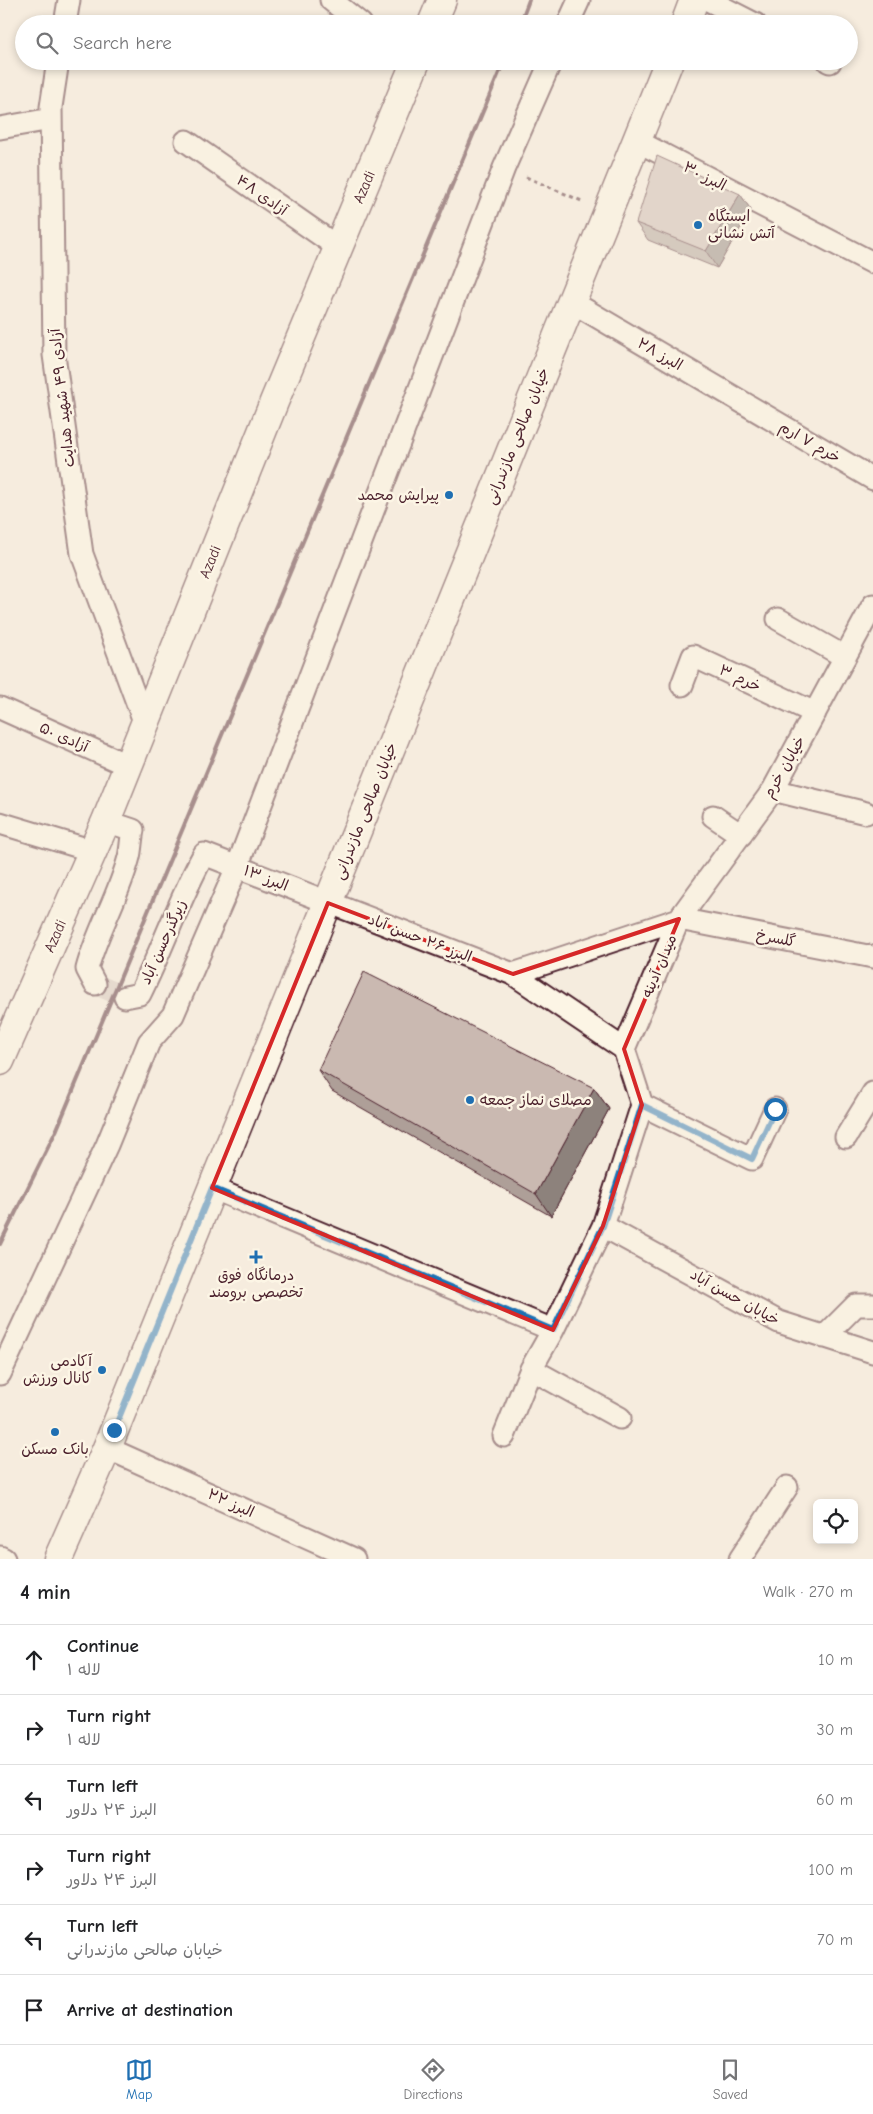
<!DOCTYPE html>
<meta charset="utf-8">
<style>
:root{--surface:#fff;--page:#f6f6f6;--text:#202124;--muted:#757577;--line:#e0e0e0;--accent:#1f6fb2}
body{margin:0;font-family:"Comic Neue","Playpen Sans Arabic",sans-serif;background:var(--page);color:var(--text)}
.controls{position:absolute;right:15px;bottom:15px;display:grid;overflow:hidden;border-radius:8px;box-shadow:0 2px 8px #0003}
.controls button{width:45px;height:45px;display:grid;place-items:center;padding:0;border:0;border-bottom:1px solid var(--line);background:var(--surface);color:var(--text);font:25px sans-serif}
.stop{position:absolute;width:15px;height:15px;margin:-11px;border:4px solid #1f6fb2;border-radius:50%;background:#fff}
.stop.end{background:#1f6fb2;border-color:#fff;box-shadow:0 1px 5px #0008}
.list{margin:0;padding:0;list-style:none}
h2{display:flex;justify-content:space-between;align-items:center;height:65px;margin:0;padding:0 20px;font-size:21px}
h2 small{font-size:16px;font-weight:400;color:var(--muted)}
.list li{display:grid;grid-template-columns:32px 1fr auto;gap:15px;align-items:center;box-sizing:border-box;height:70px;padding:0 20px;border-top:1px solid var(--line)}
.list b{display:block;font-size:19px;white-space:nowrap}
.list p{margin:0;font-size:16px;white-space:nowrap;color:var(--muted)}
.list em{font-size:16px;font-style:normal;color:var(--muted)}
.icon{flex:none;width:28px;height:28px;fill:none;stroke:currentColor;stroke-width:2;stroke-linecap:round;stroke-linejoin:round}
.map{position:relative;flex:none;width:873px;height:1559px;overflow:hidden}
.search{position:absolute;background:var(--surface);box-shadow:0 2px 8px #0003;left:15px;right:15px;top:15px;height:55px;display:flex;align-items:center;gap:12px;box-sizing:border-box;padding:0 18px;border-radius:28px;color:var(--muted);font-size:19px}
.sheet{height:485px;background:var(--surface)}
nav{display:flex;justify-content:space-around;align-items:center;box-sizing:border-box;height:70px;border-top:1px solid var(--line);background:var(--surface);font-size:14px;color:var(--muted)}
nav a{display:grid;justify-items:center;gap:2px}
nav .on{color:var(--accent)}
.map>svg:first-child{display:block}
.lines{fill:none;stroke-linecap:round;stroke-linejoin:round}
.minor-tunnel{stroke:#d3c3ba;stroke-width:21;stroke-dasharray:21 11;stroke-linecap:butt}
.minor-casing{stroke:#4a1f2b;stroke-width:25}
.secondary-casing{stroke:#4a1f2b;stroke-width:31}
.primary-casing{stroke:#4a1f2b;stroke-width:31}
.path{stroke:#4a1f2b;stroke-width:3;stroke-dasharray:4 4;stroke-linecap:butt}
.minor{stroke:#fcf5e5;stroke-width:21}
.secondary{stroke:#fcf5e5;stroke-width:28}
.primary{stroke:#fcf5e5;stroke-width:28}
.rail{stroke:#4a1f2b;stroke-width:4}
.wall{fill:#ae9f98;stroke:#4a1f2b}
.shaded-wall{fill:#8d827c;stroke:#4a1f2b}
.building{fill:#cab9b1;stroke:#4a1f2b}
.route{stroke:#1f6fb2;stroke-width:6}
.marked{fill:none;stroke:#d62828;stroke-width:4;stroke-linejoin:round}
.poi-dot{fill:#1f6fb2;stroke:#fcf5e5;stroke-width:2}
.labels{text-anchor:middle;stroke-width:5;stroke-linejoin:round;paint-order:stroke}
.street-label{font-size:15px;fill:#4a1f2b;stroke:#fcf5e5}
.poi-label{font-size:15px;fill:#4a1f2b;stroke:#fcf5e5;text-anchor:start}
</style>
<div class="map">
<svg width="873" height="1559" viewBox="0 0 873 1559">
<rect width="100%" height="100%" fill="#f5ecde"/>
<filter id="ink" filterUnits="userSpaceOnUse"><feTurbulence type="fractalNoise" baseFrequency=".02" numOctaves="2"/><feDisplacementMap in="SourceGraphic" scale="10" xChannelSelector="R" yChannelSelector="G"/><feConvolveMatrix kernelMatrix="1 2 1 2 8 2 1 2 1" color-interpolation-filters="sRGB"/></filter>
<g filter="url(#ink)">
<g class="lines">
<path class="minor-tunnel" d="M95,984L125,997"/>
<defs>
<path id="minor" d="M331,0L361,24
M708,0L755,24
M65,24L69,0
M568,24L579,0
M58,61L51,107L54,355L82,554L145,724
M828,61L830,62
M0,128L51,119
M186,141L339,248
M637,141L873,263
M572,302L873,479
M873,605L773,790L679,919L873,957
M778,619L845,657
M682,685L693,656L815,713
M0,708L129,766
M773,790L866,813
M713,816L741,835
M0,823L93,851
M95,984L87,969C97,931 119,896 129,857C131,849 131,839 133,830L106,821
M125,997L140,994C163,948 179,899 204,854L513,974L624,1049L679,919L513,974
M642,1105L752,1159L775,1109
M846,1137L873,1093
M212,1188L553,1330
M603,1226L779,1322L873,1352
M824,1337L856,1305H873
M531,1369L620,1418
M0,1374L107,1145L149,1042L173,1015L237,867L504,168L551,61
M504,1436L531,1369L553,1330L603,1226L642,1105L624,1049
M107,1448L354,1559
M0,1557L4,1559
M740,1559L787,1487"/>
<path id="secondary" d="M432,24L442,0
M0,1061L106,821L274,402L416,61"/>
<path id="primary" d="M685,24L694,0
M58,1559L107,1448L669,61"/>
</defs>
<use href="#minor" class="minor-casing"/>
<use href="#secondary" class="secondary-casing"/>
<use href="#primary" class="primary-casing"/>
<path class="path" d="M526,177L584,202"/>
<use href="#minor" class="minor"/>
<use href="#secondary" class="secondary"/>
<use href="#primary" class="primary"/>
<path class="rail" d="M520,24L529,0
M0,1244L57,1129L504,61"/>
</g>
<path class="wall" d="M740,194L751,210L717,268L648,240L636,223Z
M318,1070L594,1088L609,1109L551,1216L332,1091Z"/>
<path class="shaded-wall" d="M740,194L751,210L717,268L706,251Z
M594,1088L609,1109L551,1216L536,1194Z"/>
<path class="building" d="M657,156L740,194L706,251L636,223Z
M364,972L594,1088L536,1194L318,1070Z"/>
</g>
<g class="lines" filter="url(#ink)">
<path class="route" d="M114,1430L212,1188L553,1330L603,1226L642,1105L752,1159L775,1109"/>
</g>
<path d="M0 0H873V1559H0ZM328,903L513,974L679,919L624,1049L642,1105L603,1226L553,1330L212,1188Z" fill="#f5ecde" fill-opacity=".55" fill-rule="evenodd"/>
<path class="marked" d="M328,903L513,974L679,919L624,1049L642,1105L603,1226L553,1330L212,1188Z"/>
<g class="poi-dot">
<circle cx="698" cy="225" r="5"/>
<circle cx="449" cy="495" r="5"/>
<circle cx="470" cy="1100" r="5"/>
<path d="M253.5 1249.5h5v5h5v5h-5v5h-5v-5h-5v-5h5z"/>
<circle cx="102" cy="1370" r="5"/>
<circle cx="55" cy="1432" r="5"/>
</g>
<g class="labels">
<g class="street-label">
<text transform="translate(705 176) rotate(27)" y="5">البرز ۳۰</text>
<text transform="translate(364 187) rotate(-67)" y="5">Azadi</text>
<text transform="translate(262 195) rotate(35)" y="5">آزادی ۴۸</text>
<text transform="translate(660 354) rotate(30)" y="5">البرز ۲۸</text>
<text transform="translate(62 398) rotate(-96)" y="5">آزادی ۴۹ شهید هدایت</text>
<text transform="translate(517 436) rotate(-68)" y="5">خیابان صالحی مازندرانی</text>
<text transform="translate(810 442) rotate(30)" y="5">خرم ۷ ارم</text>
<text transform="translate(210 562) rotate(-68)" y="5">Azadi</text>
<text transform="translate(740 678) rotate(25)" y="5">خرم ۳</text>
<text transform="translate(64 737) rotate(24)" y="5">آزادی ۵۰</text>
<text transform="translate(784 767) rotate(-60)" y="5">خیابان خرم</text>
<text transform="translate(365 811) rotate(-68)" y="5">خیابان صالحی مازندرانی</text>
<text transform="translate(266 878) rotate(21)" y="5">البرز ۱۳</text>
<text transform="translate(55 936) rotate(-66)" y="5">Azadi</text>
<text transform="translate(420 938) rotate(21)" y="5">البرز ۲۶ حسن آباد</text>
<text transform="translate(776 938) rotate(11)" y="5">گلسرخ</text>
<text transform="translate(163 942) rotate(-66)" y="5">زیرگذرحسن آباد</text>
<text transform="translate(659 966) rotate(-67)" y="5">میدان آدینه</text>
<text transform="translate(735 1297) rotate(29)" y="5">خیابان حسن آباد</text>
<text transform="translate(231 1503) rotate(24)" y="5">البرز ۲۲</text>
</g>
<g class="poi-label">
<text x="708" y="221">ایستگاه<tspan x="708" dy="17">آتش نشانی</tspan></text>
<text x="439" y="500" text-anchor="end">پیرایش محمد</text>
<text x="480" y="1105">مصلای نماز جمعه</text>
<text x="256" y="1280" text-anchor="middle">درمانگاه فوق<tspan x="256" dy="17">تخصصی برومند</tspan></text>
<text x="92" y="1366" text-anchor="end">آکادمی<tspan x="92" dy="17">کانال ورزش</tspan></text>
<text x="55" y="1454" text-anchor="middle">بانک مسکن</text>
</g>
</g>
</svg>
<div class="controls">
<button><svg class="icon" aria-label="locate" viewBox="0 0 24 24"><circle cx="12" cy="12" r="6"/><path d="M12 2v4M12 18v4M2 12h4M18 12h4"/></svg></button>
</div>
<div class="stop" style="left:775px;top:1109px"></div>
<div class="stop end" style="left:114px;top:1430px"></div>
<div class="search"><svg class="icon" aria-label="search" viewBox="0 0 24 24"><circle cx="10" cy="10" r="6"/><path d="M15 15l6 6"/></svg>Search here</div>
</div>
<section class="sheet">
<h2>4 min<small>Walk · 270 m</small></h2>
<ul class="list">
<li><svg class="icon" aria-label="ahead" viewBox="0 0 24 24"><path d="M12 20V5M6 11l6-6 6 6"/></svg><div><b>Continue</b><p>لاله ۱</p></div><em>10 m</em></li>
<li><svg class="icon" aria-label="right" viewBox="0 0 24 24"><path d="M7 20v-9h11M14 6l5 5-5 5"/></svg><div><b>Turn right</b><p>لاله ۱</p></div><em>30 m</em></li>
<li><svg class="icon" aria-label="left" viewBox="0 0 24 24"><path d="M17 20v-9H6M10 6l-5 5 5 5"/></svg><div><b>Turn left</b><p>البرز ۲۴ دلاور</p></div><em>60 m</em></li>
<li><svg class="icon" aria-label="right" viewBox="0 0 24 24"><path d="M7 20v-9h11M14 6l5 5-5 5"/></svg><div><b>Turn right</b><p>البرز ۲۴ دلاور</p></div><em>100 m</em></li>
<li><svg class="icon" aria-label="left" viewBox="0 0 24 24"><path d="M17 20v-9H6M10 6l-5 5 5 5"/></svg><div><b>Turn left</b><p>خیابان صالحی مازندرانی</p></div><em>70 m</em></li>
<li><svg class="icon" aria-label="arrive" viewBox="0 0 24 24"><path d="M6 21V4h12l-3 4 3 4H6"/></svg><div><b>Arrive at destination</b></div></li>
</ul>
</section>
<nav>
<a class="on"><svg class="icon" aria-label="map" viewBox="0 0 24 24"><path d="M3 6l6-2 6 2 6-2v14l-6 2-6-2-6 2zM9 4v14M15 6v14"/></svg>Map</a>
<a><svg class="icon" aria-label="directions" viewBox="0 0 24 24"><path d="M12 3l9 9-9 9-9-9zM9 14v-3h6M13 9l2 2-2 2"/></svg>Directions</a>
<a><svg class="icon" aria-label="saved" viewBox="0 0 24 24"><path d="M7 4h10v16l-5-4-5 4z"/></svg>Saved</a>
</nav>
